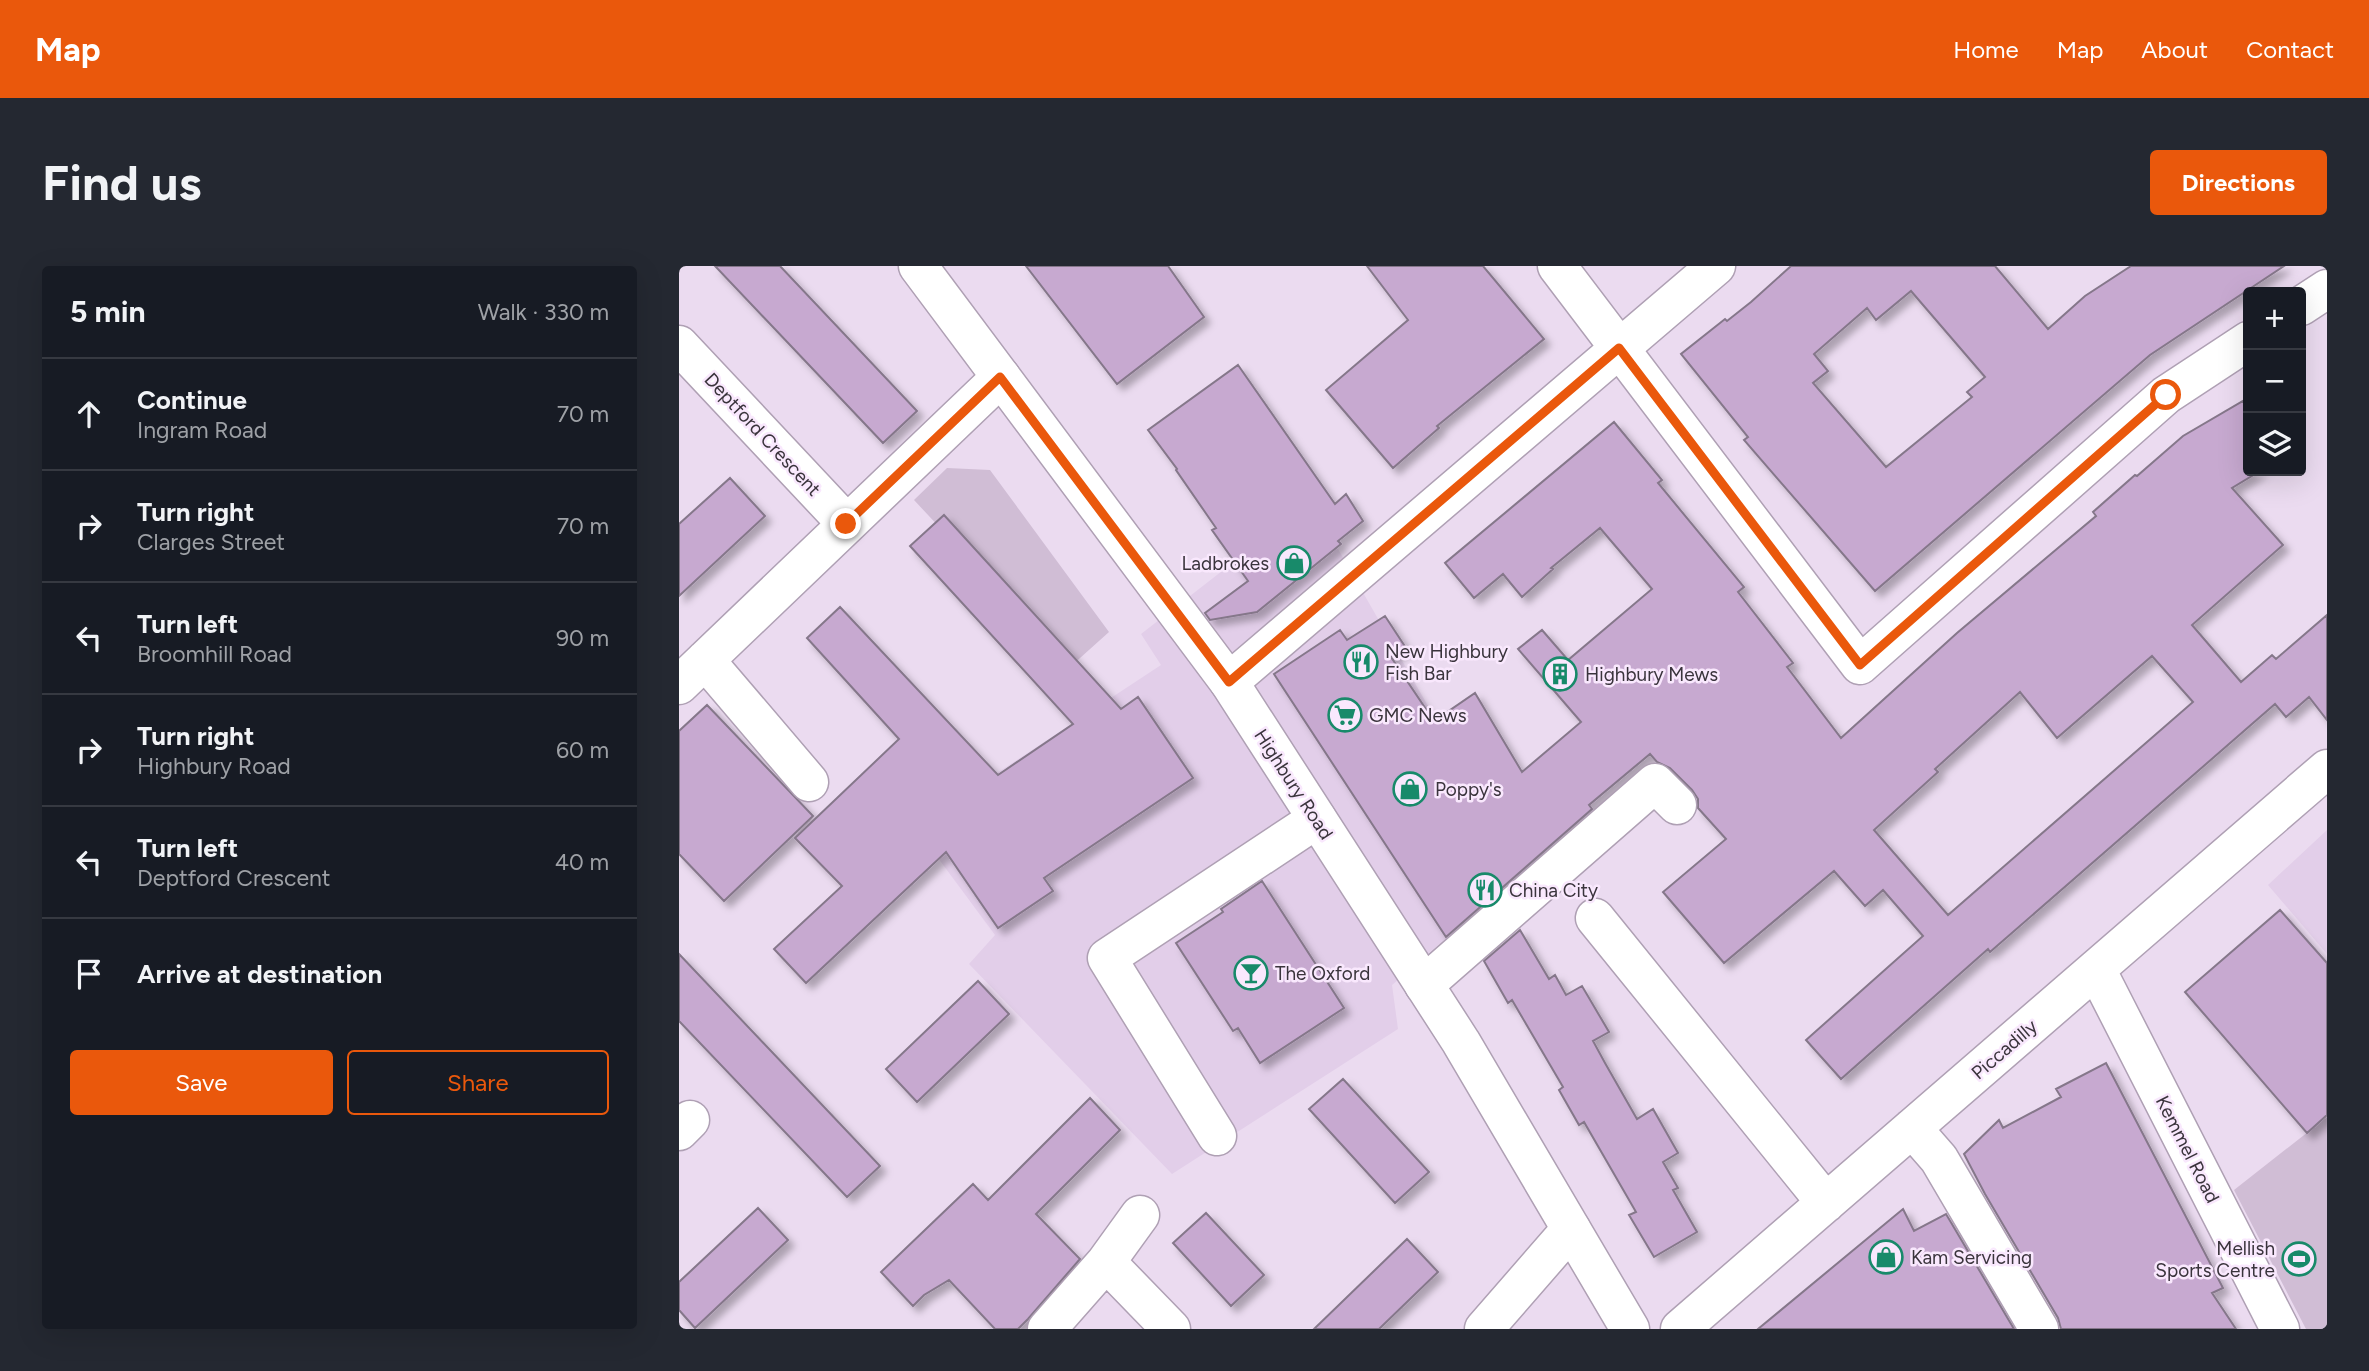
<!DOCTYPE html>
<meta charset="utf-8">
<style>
:root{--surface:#171b24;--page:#242831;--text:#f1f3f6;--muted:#9ea1a6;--line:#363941;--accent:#ea580c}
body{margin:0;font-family:Figtree,sans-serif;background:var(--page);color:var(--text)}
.controls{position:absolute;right:21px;top:21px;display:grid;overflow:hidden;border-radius:7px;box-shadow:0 7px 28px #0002}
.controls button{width:63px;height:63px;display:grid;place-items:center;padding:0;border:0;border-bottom:2px solid var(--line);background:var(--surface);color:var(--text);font:35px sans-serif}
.stop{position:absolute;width:21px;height:21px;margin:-16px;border:5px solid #ea580c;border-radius:50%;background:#fff}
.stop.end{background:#ea580c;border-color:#fff;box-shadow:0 2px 7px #0008}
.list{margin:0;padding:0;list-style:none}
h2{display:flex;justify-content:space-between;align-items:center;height:91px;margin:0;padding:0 28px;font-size:30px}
h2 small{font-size:23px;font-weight:400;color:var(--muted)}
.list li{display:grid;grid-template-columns:46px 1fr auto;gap:21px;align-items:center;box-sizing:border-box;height:112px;padding:0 28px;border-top:2px solid var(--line)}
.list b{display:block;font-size:26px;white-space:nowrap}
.list p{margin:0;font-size:23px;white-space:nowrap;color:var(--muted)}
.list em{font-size:23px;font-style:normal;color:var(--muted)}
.actions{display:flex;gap:14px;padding:21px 28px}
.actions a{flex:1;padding:16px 0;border:2px solid var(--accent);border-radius:7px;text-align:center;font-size:24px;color:var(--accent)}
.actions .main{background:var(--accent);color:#fff}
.icon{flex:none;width:38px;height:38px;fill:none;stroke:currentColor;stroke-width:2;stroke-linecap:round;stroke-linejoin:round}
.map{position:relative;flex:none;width:1648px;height:1063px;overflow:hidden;border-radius:7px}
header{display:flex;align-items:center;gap:42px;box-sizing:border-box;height:98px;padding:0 35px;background:var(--accent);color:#fff}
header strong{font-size:33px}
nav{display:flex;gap:38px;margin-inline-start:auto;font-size:24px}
.intro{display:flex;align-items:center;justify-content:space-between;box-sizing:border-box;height:168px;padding:0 42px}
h1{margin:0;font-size:49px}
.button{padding:18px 32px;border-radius:7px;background:var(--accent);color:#fff;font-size:24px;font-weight:700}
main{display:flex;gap:42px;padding:0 42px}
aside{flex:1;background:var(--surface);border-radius:7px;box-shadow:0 7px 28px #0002}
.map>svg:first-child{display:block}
.built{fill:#e2cee9}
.green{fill:#d0bdd5}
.building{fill:#c7a9d0;stroke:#85778a;stroke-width:2;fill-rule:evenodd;filter:url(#shadow)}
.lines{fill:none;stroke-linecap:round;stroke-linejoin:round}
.minor-casing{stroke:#afa0b4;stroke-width:41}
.major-casing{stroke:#afa0b4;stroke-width:41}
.minor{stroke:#fff;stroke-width:38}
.major{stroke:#fff;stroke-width:38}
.route{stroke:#ea580c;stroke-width:9}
.labels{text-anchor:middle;stroke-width:5;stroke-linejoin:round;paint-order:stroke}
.street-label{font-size:19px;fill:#3a343c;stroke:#f9e8fd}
.poi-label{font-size:19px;fill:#3a343c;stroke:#f9e8fd;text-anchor:start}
</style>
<header>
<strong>Map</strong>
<nav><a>Home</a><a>Map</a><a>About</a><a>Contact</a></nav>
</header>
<div class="intro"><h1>Find us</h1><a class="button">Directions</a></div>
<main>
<aside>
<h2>5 min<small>Walk · 330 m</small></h2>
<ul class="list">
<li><svg class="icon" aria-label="ahead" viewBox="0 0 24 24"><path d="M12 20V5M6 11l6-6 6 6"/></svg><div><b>Continue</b><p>Ingram Road</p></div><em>70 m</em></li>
<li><svg class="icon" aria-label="right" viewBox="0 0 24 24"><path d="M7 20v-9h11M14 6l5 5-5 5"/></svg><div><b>Turn right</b><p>Clarges Street</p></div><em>70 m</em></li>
<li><svg class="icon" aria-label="left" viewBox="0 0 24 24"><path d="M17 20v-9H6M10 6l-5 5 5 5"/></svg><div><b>Turn left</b><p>Broomhill Road</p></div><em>90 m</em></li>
<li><svg class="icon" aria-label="right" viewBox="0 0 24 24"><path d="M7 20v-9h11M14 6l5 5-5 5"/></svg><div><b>Turn right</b><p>Highbury Road</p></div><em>60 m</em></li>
<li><svg class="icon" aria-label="left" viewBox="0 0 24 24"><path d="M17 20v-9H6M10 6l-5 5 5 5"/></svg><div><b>Turn left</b><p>Deptford Crescent</p></div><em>40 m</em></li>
<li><svg class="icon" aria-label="arrive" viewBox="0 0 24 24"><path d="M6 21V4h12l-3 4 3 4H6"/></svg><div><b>Arrive at destination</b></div></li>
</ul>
<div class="actions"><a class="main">Save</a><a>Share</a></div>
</aside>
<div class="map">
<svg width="1648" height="1063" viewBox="0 0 1648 1063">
<defs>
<filter id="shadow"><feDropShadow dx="6" dy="6" stdDeviation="3.5" flood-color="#0004"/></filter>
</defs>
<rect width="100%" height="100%" fill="#ebdbf0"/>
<path class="built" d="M632,236L756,452L753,458L843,557L864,588L713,719L719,763L493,908L290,698L316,669L236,561L482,399L462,368Z
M1648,564V688L1589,619Z"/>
<path class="green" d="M268,202L311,204L430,366L391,401L235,234Z
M1648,851V1063H1627L1555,924Z"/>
<path class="building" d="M36,0H101L238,145L204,177Z
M347,0H489L525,51L438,118Z
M688,0H804L865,73L758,160L760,162L714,202L647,124L729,54Z
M1112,0H1316L1369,63L1406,30L1452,0H1605L1471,89L1196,325L1065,174L1069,171L1002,88L1046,53L1048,55L1072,36ZM1232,25L1306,111L1288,126L1293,131L1207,201L1134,117L1149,105L1135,88L1188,42L1197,54Z
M559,99L656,238L667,228L684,255L659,275L662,278L578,346L531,354L526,347L569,315L533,264L537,262L497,204L498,203L469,164Z
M1564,135L1569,144V205H1581L1553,222L1604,279L1513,359L1562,416L1593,389L1597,393L1648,349V454L1630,431L1607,451L1596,438L1311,686L1309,683L1162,813L1127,774L1244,670L1204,624L1186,640L1155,605L1045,697L984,626L1047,573L1019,542V533L1013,524L991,502L978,496L971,488L910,539L913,543L767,671L595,408L661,364L668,374L706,350L727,382L712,391L755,455L796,427L843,506L902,456L839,383L863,364L889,394L973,323L921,262L872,302L874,303L843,331L824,308L795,332L766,297L935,156L983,214L979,217L1065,321L1059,326L1114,397L1108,401L1162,472L1278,367L1417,250L1414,246L1456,209L1458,210L1504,170ZM1473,390L1514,436L1269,649L1195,564L1259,506L1256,503L1341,426L1378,472Z
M51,212L86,250L0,330V258Z
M265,249L442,443L459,431L514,512L365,612L374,625L319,662L267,586L127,717L95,683L163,620L116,572L220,473L128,372L161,341L319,509L394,458L231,280Z
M28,439L134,550L45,635L0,588V465Z
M583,615L665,742L581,797L559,762L554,765L497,677L544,646L542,643Z
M1601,644L1648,697V849L1628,867L1506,726Z
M841,664L870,713L876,709L887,729L903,720L930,766L914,775L926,797L958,853L974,843L999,887L984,896L999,922L994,924L1018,966L975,991L950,949L957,946L905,856L900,859L880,824L884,821L833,734L829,737L805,695Z
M0,688L201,900L168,931L0,755Z
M299,715L330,748L238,836L207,803Z
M1427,797L1544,1022L1533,1027L1557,1063H1382L1379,1052L1306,928L1285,888L1320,854L1324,862L1382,831L1377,823Z
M664,813L750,906L716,937L630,843Z
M411,832L441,864L357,948L401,993L349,1053L339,1063H316L270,1014L245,1029L234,1040L202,1006L294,918L309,934Z
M79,942L109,974L16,1062L0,1044V1016Z
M1224,943L1235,965L1267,948L1335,1063H1079Z
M527,947L585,1009L552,1040L494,977Z
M728,973L759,1006L700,1063H635Z"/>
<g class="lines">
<defs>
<path id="minor" d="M878,0L1181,399L1487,129L1569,75
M1622,40L1648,23
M0,79L168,258
M26,394L130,516
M550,416L1037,0
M0,419L322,111
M916,652L1147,937
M1417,703L1601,1063
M745,719L976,517L998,539
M1233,862L1260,893L1360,1063
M0,865L11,854
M538,870L428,692L638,553
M461,949L427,996L492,1063
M368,1063L427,996
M805,1063L892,963
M1001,1063L1648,503"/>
<path id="major" d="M239,0L550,416L782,776L951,1063"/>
</defs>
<use href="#minor" class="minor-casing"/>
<use href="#major" class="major-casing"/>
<use href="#minor" class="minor"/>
<use href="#major" class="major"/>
</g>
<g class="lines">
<path class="route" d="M167,258L321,111L550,416L940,82L1181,399L1487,129"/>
</g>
<defs>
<symbol id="shop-ring" viewBox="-11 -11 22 22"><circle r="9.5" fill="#f9e8fd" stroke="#188a6a" stroke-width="1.5"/><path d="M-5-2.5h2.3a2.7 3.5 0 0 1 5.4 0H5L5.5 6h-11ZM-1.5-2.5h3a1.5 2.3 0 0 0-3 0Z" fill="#188a6a"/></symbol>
<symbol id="restaurant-ring" viewBox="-11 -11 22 22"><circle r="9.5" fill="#f9e8fd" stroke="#188a6a" stroke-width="1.5"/><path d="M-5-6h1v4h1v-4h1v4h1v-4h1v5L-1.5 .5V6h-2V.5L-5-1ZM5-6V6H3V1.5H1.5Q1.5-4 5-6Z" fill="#188a6a"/></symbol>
<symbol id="building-ring" viewBox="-11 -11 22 22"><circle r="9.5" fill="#f9e8fd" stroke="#188a6a" stroke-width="1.5"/><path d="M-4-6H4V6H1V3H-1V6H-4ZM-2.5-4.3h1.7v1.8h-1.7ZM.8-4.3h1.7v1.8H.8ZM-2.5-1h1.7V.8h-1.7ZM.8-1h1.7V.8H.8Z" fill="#188a6a"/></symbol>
<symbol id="supermarket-ring" viewBox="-11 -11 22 22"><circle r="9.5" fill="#f9e8fd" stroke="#188a6a" stroke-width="1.5"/><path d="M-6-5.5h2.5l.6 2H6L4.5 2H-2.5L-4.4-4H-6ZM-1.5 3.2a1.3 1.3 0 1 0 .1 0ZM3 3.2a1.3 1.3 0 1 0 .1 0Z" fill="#188a6a"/></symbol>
<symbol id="bar-ring" viewBox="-11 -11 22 22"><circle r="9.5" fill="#f9e8fd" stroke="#188a6a" stroke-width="1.5"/><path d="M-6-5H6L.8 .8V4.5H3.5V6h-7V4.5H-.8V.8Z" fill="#188a6a"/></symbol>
<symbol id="stadium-ring" viewBox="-11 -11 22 22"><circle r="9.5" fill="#f9e8fd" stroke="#188a6a" stroke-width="1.5"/><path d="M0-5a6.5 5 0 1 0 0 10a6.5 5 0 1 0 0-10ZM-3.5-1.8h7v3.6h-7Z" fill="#188a6a"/></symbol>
</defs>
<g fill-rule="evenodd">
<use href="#shop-ring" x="596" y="278" width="38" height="38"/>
<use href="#restaurant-ring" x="663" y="377" width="38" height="38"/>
<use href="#building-ring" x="862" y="389" width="38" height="38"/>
<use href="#supermarket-ring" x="647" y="430" width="38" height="38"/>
<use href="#shop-ring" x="712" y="504" width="38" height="38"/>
<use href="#restaurant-ring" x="787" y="605" width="38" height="38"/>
<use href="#bar-ring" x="553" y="688" width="38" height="38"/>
<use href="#shop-ring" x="1188" y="972" width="38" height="38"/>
<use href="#stadium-ring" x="1601" y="974" width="38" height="38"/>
</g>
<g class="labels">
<g class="street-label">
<text transform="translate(84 168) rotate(47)" y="7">Deptford Crescent</text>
<text transform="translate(615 518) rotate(57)" y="7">Highbury Road</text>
<text transform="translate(1325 783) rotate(-41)" y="7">Piccadilly</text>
<text transform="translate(1509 883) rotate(63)" y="7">Kemmel Road</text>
</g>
<g class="poi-label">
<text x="590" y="304" text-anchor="end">Ladbrokes</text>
<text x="706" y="392">New Highbury<tspan x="706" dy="22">Fish Bar</tspan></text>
<text x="906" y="415">Highbury Mews</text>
<text x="690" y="456">GMC News</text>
<text x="756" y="530">Poppy's</text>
<text x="830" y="631">China City</text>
<text x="596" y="714">The Oxford</text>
<text x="1596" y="989" text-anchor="end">Mellish<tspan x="1596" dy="22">Sports Centre</tspan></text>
<text x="1232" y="998">Kam Servicing</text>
</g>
</g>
</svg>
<div class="controls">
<button>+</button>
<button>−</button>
<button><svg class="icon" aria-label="layers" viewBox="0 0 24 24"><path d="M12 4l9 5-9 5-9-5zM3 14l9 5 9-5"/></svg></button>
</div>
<div class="stop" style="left:1487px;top:129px"></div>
<div class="stop end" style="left:167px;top:258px"></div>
</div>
</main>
